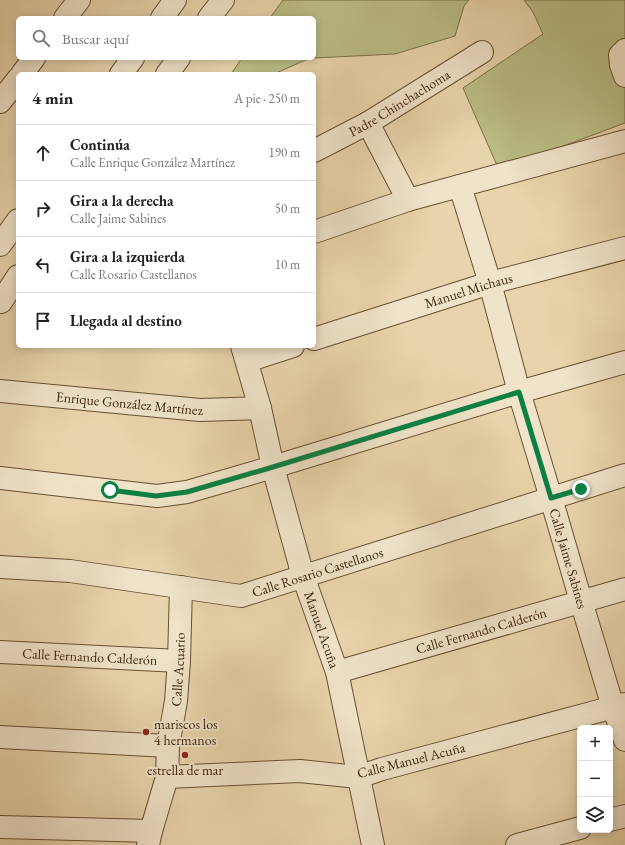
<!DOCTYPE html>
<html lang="es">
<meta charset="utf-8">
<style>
:root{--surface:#fff;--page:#f6f6f6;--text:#222;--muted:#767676;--line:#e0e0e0}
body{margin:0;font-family:"EB Garamond",serif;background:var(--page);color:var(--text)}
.controls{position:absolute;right:12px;bottom:12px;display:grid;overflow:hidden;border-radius:6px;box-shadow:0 2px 10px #0003}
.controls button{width:36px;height:36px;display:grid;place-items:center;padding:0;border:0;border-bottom:1px solid var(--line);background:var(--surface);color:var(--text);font:20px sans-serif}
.stop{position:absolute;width:12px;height:12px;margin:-9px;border:3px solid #0b8043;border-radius:50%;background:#fff}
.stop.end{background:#0b8043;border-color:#fff;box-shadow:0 1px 4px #0008}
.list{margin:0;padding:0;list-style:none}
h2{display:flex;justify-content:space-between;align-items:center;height:52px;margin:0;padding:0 16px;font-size:17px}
h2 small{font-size:13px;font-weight:400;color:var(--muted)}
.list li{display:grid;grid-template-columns:26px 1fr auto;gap:12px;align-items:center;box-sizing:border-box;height:56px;padding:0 16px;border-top:1px solid var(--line)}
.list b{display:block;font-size:15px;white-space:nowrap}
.list p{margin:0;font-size:13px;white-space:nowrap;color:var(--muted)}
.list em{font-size:13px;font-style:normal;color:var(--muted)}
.icon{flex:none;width:22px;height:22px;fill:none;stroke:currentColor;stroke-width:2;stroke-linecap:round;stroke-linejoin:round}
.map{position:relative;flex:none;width:625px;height:845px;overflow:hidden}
.search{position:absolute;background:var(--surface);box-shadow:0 2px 10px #0003;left:16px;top:16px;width:300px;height:44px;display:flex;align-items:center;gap:10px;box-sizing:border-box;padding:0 14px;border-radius:6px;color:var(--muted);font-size:15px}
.panel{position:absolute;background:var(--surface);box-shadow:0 2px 10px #0003;left:16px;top:72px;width:300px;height:276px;border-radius:6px}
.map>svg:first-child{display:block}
.green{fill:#babc86;stroke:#7c7047}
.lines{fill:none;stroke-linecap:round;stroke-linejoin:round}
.minor-casing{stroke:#685031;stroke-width:24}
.minor{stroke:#f0e3c9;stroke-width:22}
.route{stroke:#0b8043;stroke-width:5}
.poi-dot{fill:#8f2418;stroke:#f0e3c9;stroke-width:1.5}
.labels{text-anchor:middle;stroke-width:4;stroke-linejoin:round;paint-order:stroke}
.street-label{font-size:14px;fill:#3d2408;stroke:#f0e3c9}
.poi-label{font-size:14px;fill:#3d2408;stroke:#f0e3c9;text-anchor:start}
</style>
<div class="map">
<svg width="625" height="845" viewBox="0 0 625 845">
<rect width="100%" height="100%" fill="#e8d4ac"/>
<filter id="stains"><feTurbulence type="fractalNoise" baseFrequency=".005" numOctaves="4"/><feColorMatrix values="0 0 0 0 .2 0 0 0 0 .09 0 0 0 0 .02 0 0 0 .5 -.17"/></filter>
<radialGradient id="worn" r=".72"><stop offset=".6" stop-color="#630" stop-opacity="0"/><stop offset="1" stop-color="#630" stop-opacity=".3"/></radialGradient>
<path class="green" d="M283,0H469L464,6L455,36L395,54L314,58V18H270Z
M524,0H625V123L499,170L463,88L543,34L533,12Z
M242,58H310L274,74H231Z"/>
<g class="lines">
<defs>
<g id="minor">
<path d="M65,18L79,0"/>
<path d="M162,18L175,0"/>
<path d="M209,18L223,0"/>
<path d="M625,50L620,55L621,65L625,76"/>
<path d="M22,74L34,58"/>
<path d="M121,74L133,58"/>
<path d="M167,74L179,58"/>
<path d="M0,102L18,79"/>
<path d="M368,123L408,200"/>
<path id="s1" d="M314,151L368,123L482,52"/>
<path id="s2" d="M460,186L490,283L519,392L551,498L581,601L613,707L625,740"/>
<path d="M314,232L408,200L625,141"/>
<path d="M0,245L18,220"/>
<path d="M1,302L18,276"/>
<path id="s3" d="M314,339L490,283L625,248"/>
<path id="s4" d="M242,346L260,408L273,467L303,576L337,672L373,845"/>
<path d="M247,361L293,346"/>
<path id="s5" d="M0,391L200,410L260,408"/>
<path d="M0,478L157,496L187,492L273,467L519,392L625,362"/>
<path id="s6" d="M0,567L70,571L241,596L625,475"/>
<path id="s7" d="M0,652L179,661"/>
<path id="s8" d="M337,672L625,589"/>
<path d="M0,737L168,746"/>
<path d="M167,777L300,771L358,777L382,769L625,704"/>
<path d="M610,820L625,816"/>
<path d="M0,827L151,831"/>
<path id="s9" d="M148,845L151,831L167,777L168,746L176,701L179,661L181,587"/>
<path d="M517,845L580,828"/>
</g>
</defs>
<use href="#minor" class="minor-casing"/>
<use href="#minor" class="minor"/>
</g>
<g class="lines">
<path class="route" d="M110,490L156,496L187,492L273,467L519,392L551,498L581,489"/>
</g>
<g class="poi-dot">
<circle cx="146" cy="732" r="4"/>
<circle cx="185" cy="755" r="4"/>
</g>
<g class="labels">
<g class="street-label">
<text dy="5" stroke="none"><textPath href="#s1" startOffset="98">Padre Chinchachoma</textPath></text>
<text dy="5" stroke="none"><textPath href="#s3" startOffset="162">Manuel Michaus</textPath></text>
<text dy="5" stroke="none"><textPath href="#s5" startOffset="130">Enrique González Martínez</textPath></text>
<text dy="5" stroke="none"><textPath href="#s2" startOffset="388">Calle Jaime Sabines</textPath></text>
<text dy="5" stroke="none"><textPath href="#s6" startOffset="323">Calle Rosario Castellanos</textPath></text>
<text dy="5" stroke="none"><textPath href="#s4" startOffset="295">Manuel Acuña</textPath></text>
<text dy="5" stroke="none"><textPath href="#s8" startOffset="150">Calle Fernando Calderón</textPath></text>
<text dy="5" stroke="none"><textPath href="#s7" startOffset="90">Calle Fernando Calderón</textPath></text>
<text dy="5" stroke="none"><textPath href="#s9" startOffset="179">Calle Acuario</textPath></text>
<text transform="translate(411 760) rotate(-14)" y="5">Calle Manuel Acuña</text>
</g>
<g class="poi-label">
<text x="154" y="729">mariscos los<tspan x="154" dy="16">4 hermanos</tspan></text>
<text x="185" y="775" text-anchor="middle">estrella de mar</text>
</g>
</g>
<rect width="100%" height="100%" filter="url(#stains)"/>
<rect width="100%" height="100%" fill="url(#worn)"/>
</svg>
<div class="controls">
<button>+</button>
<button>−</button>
<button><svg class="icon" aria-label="layers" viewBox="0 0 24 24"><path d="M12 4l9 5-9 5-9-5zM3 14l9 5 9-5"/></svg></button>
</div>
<div class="stop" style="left:110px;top:490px"></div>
<div class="stop end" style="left:581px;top:489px"></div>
<div class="search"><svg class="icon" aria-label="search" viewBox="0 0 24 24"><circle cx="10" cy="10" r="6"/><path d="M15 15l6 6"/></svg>Buscar aquí</div>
<section class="panel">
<h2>4 min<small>A pie · 250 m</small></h2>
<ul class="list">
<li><svg class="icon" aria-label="ahead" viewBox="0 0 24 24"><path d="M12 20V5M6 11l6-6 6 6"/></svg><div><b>Continúa</b><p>Calle Enrique González Martínez</p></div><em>190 m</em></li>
<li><svg class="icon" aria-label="right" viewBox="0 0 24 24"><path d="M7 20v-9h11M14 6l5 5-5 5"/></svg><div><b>Gira a la derecha</b><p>Calle Jaime Sabines</p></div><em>50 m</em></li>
<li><svg class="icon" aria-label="left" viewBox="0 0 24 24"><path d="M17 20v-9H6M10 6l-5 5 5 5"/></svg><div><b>Gira a la izquierda</b><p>Calle Rosario Castellanos</p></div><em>10 m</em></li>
<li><svg class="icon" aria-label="arrive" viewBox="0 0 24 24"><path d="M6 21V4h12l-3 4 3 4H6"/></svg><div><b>Llegada al destino</b></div></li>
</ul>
</section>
</div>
